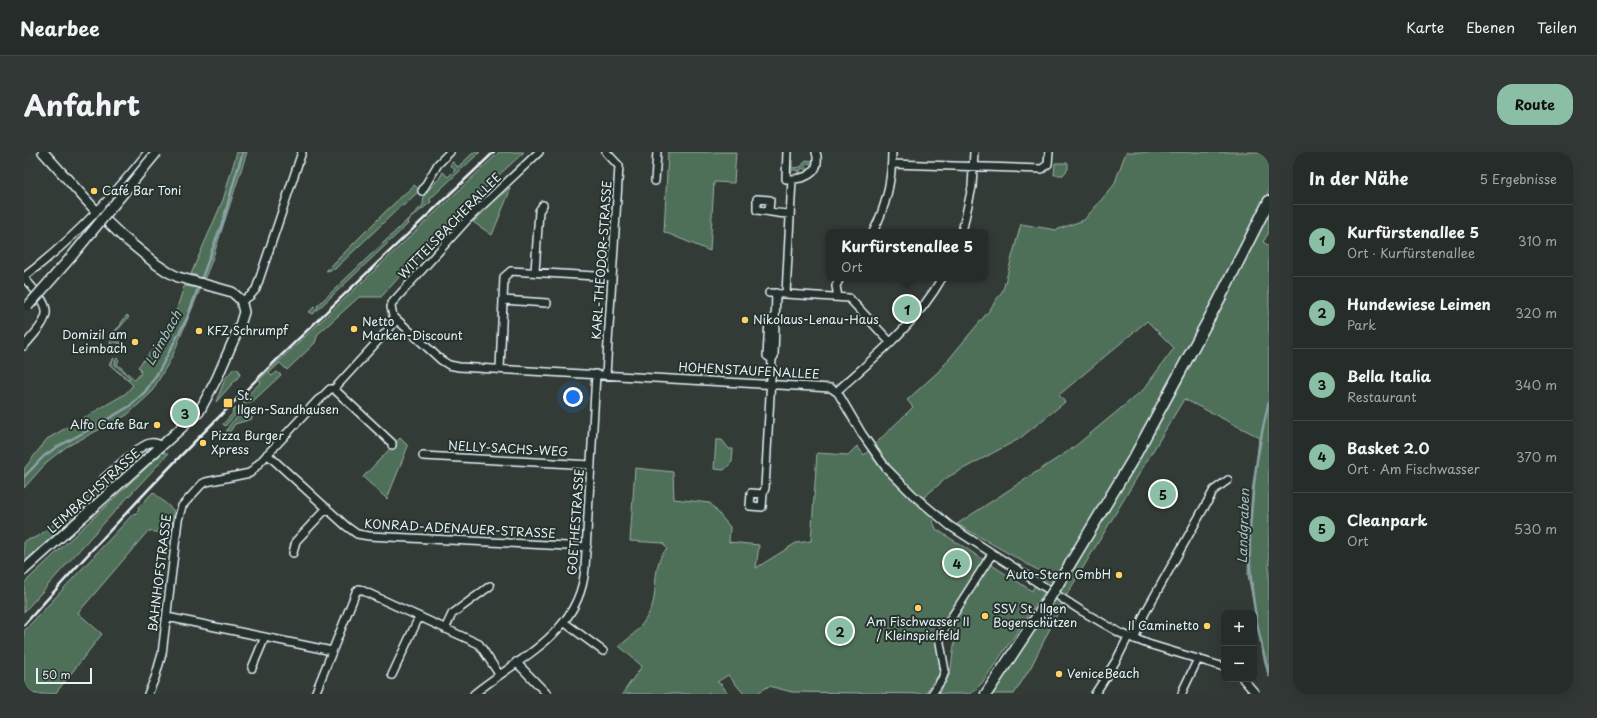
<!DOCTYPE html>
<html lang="de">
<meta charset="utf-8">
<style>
:root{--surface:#262c29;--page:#323835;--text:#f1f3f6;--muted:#a4a7a8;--line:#424846;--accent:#8abfa5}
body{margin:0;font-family:"Playpen Sans",sans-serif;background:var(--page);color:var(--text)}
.controls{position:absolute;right:12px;bottom:12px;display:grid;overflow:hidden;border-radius:8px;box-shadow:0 4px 16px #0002}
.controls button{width:36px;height:36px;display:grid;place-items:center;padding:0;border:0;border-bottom:1px solid var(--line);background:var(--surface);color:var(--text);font:20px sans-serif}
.scale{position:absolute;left:12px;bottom:10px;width:56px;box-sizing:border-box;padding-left:4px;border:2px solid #e8f1f8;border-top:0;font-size:11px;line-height:14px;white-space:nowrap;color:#e8f1f8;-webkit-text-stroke:3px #26332d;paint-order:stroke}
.you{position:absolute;left:549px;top:245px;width:14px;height:14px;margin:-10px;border:3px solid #fff;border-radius:50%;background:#1a73e8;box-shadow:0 0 0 6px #1a73e833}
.badge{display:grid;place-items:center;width:26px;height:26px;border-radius:50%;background:var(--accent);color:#111;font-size:13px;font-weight:700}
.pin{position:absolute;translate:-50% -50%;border:2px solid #fff;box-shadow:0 1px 4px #0006}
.popup{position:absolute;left:802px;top:77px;width:162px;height:52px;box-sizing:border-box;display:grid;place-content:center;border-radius:8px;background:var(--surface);filter:drop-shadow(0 1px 3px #0005);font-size:13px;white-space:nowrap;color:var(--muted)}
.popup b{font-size:15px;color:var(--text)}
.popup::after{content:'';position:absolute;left:50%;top:100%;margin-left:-8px;border:8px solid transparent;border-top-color:var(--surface)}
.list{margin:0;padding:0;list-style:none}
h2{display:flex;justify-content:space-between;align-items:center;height:52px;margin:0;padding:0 16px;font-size:17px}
h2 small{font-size:13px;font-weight:400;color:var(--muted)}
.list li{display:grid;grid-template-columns:26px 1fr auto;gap:12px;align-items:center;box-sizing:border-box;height:72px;padding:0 16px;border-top:1px solid var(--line)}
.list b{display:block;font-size:15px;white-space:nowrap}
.list p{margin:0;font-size:13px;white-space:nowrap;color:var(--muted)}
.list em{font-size:13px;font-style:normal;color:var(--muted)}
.map{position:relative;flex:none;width:1245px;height:542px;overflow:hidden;border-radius:16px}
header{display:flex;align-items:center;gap:24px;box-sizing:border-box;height:56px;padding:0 20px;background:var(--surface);border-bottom:1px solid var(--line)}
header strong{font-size:19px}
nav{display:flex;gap:22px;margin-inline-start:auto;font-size:14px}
.intro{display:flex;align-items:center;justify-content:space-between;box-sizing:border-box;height:96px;padding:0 24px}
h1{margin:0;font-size:28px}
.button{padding:10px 18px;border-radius:16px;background:var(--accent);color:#111;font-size:14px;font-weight:700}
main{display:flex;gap:24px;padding:0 24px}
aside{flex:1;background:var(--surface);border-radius:16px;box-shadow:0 4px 16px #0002}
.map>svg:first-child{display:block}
.green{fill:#506f58;stroke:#9cb0a8;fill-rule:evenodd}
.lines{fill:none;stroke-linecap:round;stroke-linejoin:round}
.stream{stroke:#8ca2a9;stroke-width:2.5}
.street-casing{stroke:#e8f1f8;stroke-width:10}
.secondary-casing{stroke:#e8f1f8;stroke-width:12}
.primary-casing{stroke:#e8f1f8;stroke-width:13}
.street{stroke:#26332d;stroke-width:7}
.secondary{stroke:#26332d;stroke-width:9}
.primary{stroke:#26332d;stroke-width:10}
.rail{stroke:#e8f1f8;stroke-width:2.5}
.secondary-bridge-casing{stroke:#e8f1f8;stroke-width:12;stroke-linecap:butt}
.primary-bridge-casing{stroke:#e8f1f8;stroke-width:13;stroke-linecap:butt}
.secondary-bridge{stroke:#26332d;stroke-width:9}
.primary-bridge{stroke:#26332d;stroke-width:10}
.poi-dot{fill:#ffd166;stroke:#26332d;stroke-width:1.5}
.labels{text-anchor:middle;stroke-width:4;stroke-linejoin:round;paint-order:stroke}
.poi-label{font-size:12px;fill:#e8f1f8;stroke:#26332d;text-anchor:start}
.street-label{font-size:12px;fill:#e8f1f8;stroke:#26332d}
.water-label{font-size:13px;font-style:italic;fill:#aabdc3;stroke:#26332d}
</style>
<header>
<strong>Nearbee</strong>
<nav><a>Karte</a><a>Ebenen</a><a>Teilen</a></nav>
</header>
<div class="intro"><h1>Anfahrt</h1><a class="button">Route</a></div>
<main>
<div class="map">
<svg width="1245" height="542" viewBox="0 0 1245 542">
<rect width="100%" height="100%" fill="#333b37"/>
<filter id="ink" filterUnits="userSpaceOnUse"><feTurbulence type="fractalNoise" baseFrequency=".025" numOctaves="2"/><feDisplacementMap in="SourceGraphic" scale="8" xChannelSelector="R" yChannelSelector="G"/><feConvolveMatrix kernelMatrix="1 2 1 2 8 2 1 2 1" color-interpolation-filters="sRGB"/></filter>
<g filter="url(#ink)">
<path class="green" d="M213,0H223L187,111L148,205L127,241L103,263L42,295L24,309L0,336V317L23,287L101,242L109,233L85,212L90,206L88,211L90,216L104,227L106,226L91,213V209L93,206L95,208L93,212L111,228L117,221L116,219L117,217L114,215L129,197L132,199L149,169L160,134L169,135L174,124L167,122L199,48Z
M450,0H456L406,47L407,50L383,69L384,72L289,162L285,160L290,155L292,157L294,155L293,154L399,53L400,42L415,27L419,20L424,25L431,18L426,13L429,10L434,15Z
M475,0H500L437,58L357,145H335L294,182L291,191L263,218L256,211L245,221L248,224L253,220L257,223L227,251L220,252L217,249L237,230L235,228Z
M644,0H712L710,31L690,30L686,99L640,80Z
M1102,0H1245V38L1206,119L1111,293L1040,412L958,531L947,542H914L926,522L931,487L925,476L919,485L915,522L901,542L768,540L745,534L732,542H720L704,523L693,530L698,533L704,542H598L618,514L595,494C609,484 622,471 628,454C634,437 628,410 643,397L639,391L606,389L611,316L649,320L650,347L686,351L706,375L705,390L735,393L732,416L772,391L787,389L793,301L824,303L833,294L840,303L889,255L883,248L915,219L964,160L979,138L997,72L1032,78L1060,68L1090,33ZM1123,169L1150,196L1120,237L1049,296L933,372L1017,420L1008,439L912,377L900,345L924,325L995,287L1041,250L1035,243Z
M766,8H768V16L777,15L782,8L789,9L788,12L783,11L781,14L785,18L783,20L779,16L776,18L777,23L774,24L773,18H768L767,24L766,22Z
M1031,11H1044V17L1039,23H1030Z
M390,33L396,38L379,54L378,53L311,117L302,119L362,59Z
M486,35L485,41L468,83L449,70Z
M1245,61V80L1239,90L1245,94V522L1237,488L1224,423L1225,387L1235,285L1160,247L1042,444L1007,515L990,542H969L1036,440L1116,306L1153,239Z
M103,163L105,165L89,183L100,193L97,196V192L90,190L87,194L86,190L89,186L86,183L97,173V171Z
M210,216L215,218L216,223L192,250L201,227Z
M218,256L201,274L199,272L209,261L208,259L210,257Z
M224,258L228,260V267L211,272L203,284C200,274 214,265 220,259Z
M376,286L384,294L363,347L339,325Z
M692,288H698L705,297H709L708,310L700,318L690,317Z
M128,294V295L0,410V389L13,385L20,380L116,300Z
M139,300L144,302L67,385L0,460V431Z
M129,340L150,359L147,382L124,379L54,461L78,482L31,542H0V479L110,361L111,362L115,358L114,356Z"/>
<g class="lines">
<path class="stream" d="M1245,249C1232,302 1224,360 1226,415C1228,451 1236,489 1245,524
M0,325L20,304L33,295L72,274L106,254L121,240L135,219L163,166L199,69L211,26L219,0"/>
<defs>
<path id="street" d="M515,0L444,67L368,151L367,155L369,164L417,208L425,213L435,215L807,236L814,241L838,282L862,316L889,343L926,374L1056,458L1096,481L1124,492L1200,515
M763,0L762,27C780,28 798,22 792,0
M0,2L2,0
M868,12L1018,17L1024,12L1025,0
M631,29L633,0
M398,39L414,12L426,0
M745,59L746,48L733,47V58C744,59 754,62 766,62
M849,80C862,55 868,28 868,0
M938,80L948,35L950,0
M511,120L515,59L519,53
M0,125C46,90 88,46 124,0
M0,126C30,159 29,161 0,194
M745,141L825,146L867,191
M762,142L768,27
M814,145L812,134L816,126
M479,148L523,151
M217,149L226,144L232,137L278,0
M748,207L743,204L745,168L750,165
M476,217L480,125L487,119L588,125
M582,223L595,14L582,0
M310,237L368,291V293
M813,239C851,205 892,172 918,126
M243,302L322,374L333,382L345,384L563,395
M399,304L567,313
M80,326C91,317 114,294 126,291C130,290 135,292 138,294
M739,342L727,341L726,354L738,355L739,342L741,336L748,207L750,204L752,141
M269,401L272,389L303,356
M143,465L308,499
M541,471L579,499
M421,477L428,462L466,434
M1110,487L1121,461L1190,338L1204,328
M492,510L523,542
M228,516L241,485
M368,523L395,465
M1219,527L1232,542
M124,542L131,526L138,502L154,368L158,354L178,332L182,330L226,321L294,248L297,246L306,237H310L373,168
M291,542L332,440L335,437L455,492L475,522
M450,542C495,505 556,482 561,416L572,222
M908,542L918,527L921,519L915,485L968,402
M1071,542L1093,507L1104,485
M1158,542L1159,538L1174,507"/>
<path id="secondary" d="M0,418L175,260L193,226L216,173L220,160L217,148L208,140L154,125L144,120L132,112L98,84L72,59L19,0"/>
<path id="primary" d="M1034,432L1112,302L1195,148L1245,49
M962,542L1019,456"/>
</defs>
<use href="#street" class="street-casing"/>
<use href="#secondary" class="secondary-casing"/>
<use href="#primary" class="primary-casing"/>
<use href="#street" class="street"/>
<use href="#secondary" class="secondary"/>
<use href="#primary" class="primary"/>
<path class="rail" d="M0,473C61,405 123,337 188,272C280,179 376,90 470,0"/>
<defs>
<path id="secondary-bridge" d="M4,154L48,104L133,0"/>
<path id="primary-bridge" d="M1019,456L1034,432"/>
</defs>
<use href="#secondary-bridge" class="secondary-bridge-casing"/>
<use href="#primary-bridge" class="primary-bridge-casing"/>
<use href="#secondary-bridge" class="secondary-bridge"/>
<use href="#primary-bridge" class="primary-bridge"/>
</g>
</g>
<g class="poi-dot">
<circle cx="70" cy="39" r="4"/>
<circle cx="721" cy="168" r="4"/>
<circle cx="330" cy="177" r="4"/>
<circle cx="175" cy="179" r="4"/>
<circle cx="111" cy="190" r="4"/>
<rect x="199" y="246" width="10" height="10" rx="2"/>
<circle cx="133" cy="273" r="4"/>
<circle cx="179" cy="291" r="4"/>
<circle cx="1095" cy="423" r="4"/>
<circle cx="894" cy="456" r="4"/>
<circle cx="961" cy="464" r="4"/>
<circle cx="1183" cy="474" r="4"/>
<circle cx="1035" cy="522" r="4"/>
</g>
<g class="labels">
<g class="poi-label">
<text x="78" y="43">Café Bar Toni</text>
<text x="729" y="172">Nikolaus-Lenau-Haus</text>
<text x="338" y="174">Netto<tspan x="338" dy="14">Marken-Discount</tspan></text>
<text x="183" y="183">KFZ Schrumpf</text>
<text x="103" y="187" text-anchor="end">Domizil am<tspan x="103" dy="14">Leimbach</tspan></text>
<text x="213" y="248">St.<tspan x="213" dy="14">Ilgen-Sandhausen</tspan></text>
<text x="125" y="277" text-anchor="end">Alfo Cafe Bar</text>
<text x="187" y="288">Pizza Burger<tspan x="187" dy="14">Xpress</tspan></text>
<text x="1087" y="427" text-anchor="end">Auto-Stern GmbH</text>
<text x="969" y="461">SSV St. Ilgen<tspan x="969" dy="14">Bogenschützen</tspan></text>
<text x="894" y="474" text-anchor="middle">Am Fischwasser II<tspan x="894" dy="14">/ Kleinspielfeld</tspan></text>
<text x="1175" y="478" text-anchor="end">Il Caminetto</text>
<text x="1043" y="526">VeniceBeach</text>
</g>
<g class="street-label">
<text transform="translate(426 74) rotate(-46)" y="4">WITTELSBACHERALLEE</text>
<text transform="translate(578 108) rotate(-86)" y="4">KARL-THEODOR-STRASSE</text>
<text transform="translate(725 219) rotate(3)" y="4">HOHENSTAUFENALLEE</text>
<text transform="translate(484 297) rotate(3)" y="4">NELLY-SACHS-WEG</text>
<text transform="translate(70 339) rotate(-42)" y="4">LEIMBACHSTRASSE</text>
<text transform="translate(552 370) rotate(-86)" y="4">GOETHESTRASSE</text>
<text transform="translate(436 377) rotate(3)" y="4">KONRAD-ADENAUER-STRASSE</text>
<text transform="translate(136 421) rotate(-83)" y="4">BAHNHOFSTRASSE</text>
</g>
<g class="water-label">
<text transform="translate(139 186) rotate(-61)" y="5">Leimbach</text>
<text transform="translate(1219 374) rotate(-88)" y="5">Landgraben</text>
</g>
</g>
</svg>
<div class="controls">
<button>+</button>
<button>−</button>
</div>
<div class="scale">50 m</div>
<div class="you"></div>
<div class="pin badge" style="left:883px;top:157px">1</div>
<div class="popup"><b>Kurfürstenallee 5</b>Ort</div>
<div class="pin badge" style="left:816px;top:479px">2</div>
<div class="pin badge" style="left:161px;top:261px">3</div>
<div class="pin badge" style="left:933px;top:411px">4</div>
<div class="pin badge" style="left:1139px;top:342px">5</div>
</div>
<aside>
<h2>In der Nähe<small>5 Ergebnisse</small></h2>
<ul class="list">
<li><span class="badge">1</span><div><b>Kurfürstenallee 5</b><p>Ort · Kurfürstenallee</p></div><em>310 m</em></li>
<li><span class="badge">2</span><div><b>Hundewiese Leimen</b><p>Park</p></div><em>320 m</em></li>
<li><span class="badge">3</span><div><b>Bella Italia</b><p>Restaurant</p></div><em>340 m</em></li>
<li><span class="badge">4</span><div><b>Basket 2.0</b><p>Ort · Am Fischwasser</p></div><em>370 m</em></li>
<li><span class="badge">5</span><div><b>Cleanpark</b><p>Ort</p></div><em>530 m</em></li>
</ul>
</aside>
</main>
